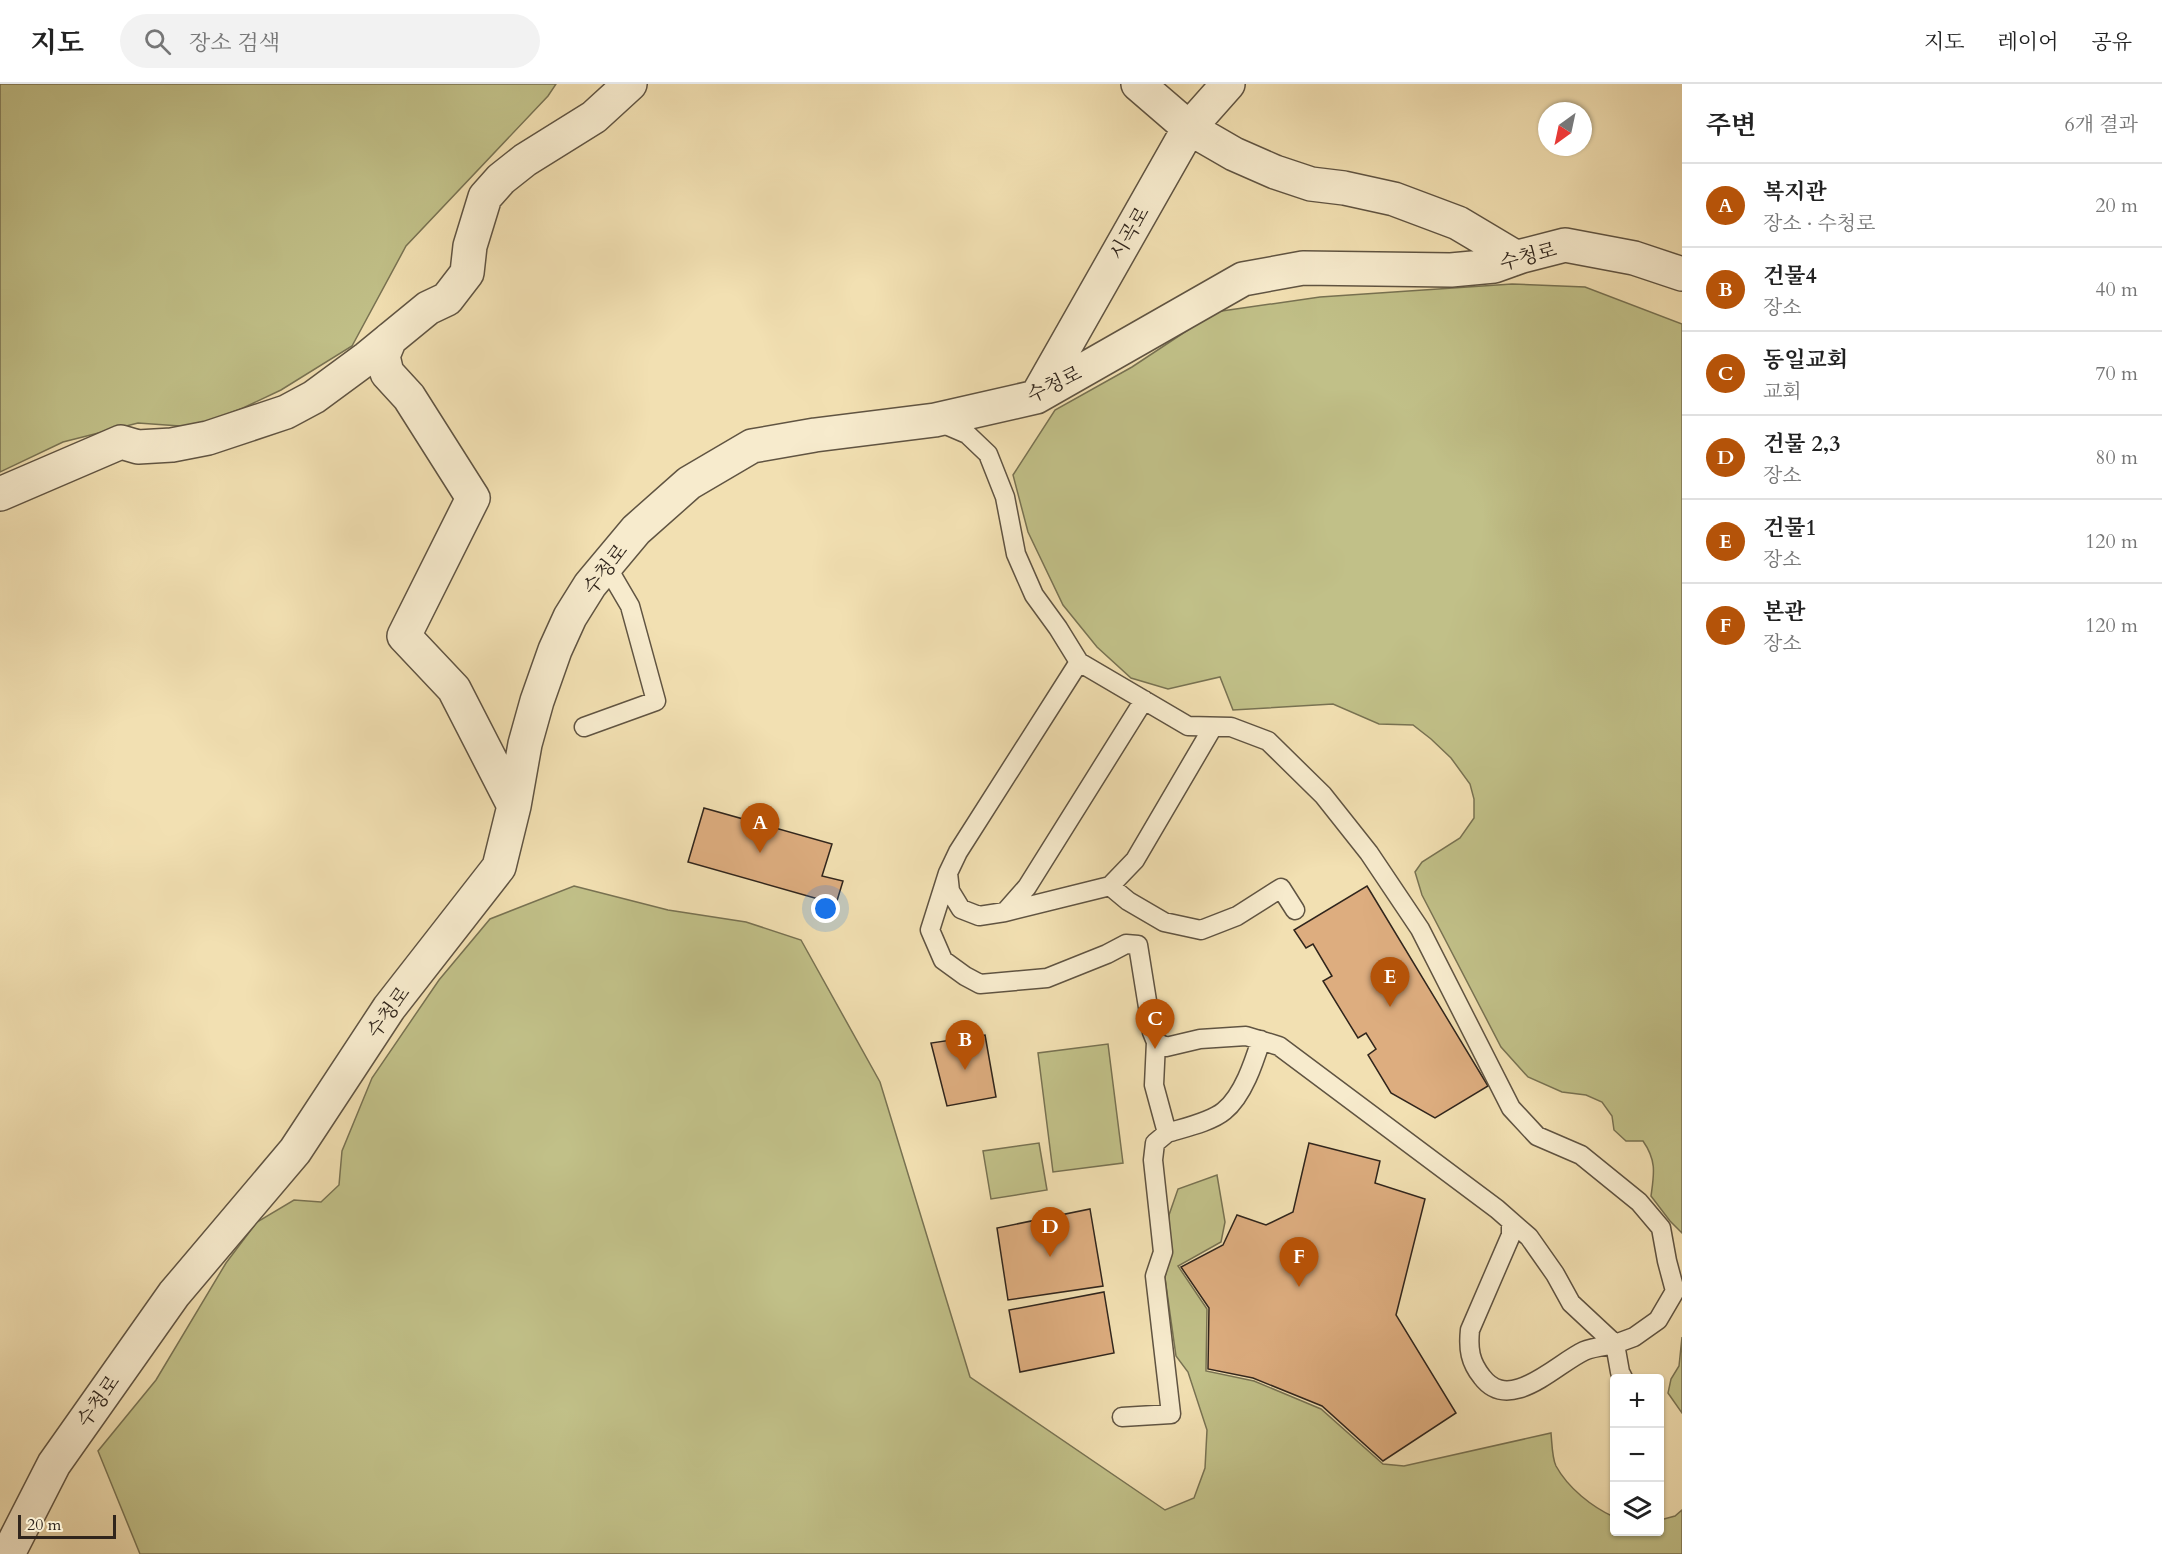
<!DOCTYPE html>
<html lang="ko">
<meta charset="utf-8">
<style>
:root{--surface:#fff;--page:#f2f2f2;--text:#222;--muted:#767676;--line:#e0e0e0;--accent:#b45309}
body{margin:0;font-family:Cardo,"Noto Serif KR",serif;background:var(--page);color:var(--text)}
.controls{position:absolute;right:18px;bottom:18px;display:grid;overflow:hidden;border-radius:6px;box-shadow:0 2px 4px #0004}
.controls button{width:54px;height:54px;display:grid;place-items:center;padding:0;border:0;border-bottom:2px solid var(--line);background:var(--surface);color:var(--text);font:30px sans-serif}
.compass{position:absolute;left:1538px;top:18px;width:54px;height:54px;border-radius:50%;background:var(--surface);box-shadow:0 2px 4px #0004;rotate:213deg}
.scale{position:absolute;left:18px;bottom:15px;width:98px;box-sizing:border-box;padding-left:6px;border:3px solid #30251c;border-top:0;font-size:16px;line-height:21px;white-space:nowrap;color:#30251c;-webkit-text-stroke:4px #f7ebcd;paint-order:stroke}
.you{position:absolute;left:826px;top:825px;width:21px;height:21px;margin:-15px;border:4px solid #fff;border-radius:50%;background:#1a73e8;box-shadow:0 0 0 9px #1a73e833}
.badge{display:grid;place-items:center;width:39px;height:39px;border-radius:50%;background:var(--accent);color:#fff;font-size:20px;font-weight:700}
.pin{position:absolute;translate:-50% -50px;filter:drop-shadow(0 2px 3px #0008)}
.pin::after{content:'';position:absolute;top:32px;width:21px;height:18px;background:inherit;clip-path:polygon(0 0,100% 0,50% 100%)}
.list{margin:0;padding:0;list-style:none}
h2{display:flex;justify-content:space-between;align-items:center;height:78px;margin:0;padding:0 24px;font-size:26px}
h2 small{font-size:20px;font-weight:400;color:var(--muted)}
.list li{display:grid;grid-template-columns:39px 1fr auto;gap:18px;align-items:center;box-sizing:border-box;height:84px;padding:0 24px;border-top:2px solid var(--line)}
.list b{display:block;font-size:22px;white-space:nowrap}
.list p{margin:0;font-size:20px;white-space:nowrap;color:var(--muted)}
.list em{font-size:20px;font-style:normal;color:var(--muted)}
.icon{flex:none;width:33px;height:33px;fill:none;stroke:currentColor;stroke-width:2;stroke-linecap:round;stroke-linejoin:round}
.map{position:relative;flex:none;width:1682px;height:1470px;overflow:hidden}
header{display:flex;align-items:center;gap:36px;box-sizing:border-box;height:84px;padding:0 30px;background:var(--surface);border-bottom:2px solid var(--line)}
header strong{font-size:28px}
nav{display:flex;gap:33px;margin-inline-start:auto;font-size:21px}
.search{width:420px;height:54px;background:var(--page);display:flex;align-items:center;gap:15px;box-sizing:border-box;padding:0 21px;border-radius:33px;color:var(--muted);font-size:22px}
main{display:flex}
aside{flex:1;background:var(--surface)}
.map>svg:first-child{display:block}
.green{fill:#c1c088;stroke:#787252;stroke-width:1.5}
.building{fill:#ddad7f;stroke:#30251c;stroke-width:1.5}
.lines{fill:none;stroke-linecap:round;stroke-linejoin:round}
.lane-casing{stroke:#605442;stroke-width:21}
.street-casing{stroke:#605442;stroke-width:36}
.lane{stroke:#f7ebcd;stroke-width:18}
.street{stroke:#f7ebcd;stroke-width:33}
.labels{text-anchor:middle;stroke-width:6;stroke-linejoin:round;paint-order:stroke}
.street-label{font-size:20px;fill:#30251c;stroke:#f7ebcd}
</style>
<header>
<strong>지도</strong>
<div class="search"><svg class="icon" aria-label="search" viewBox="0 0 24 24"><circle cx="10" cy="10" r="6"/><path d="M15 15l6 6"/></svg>장소 검색</div>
<nav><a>지도</a><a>레이어</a><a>공유</a></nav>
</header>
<main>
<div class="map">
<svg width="1682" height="1470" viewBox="0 0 1682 1470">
<rect width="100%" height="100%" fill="#f2e0b2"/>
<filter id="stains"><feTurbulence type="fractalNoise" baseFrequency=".00333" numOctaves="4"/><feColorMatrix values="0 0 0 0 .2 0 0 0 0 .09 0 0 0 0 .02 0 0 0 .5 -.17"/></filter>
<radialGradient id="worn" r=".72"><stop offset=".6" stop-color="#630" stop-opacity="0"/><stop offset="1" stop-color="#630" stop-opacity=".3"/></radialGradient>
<path class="green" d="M0,0H556L548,12L406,162L352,262L281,306L243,324L194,343L138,339L63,358L0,388Z
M1512,200L1585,203L1682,240V1149L1670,1137L1651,1112C1654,1090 1657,1077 1643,1057H1626L1614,1046L1612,1032L1602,1018L1586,1011L1562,1008L1528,993L1501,963L1422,811L1415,788L1422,778L1460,754L1474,734V715L1470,700L1451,674L1431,655L1413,641L1379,640L1333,620L1233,626L1220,593L1168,605L1131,594L1097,563L1063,521L1028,448L1013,391L1055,326L1132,283L1215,228L1320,213Z
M574,802L668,826L746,838L801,856L880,998L970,1293L1165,1426L1194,1414L1205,1384L1207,1346L1188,1288L1176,1272L1165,1194L1169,1170V1131L1178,1105L1217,1091L1225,1138L1221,1158L1178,1182L1207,1225L1206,1287L1254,1297L1321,1325L1383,1380L1404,1382L1551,1349C1552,1359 1552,1374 1556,1382C1568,1404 1592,1423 1614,1433V1448H1660V1436L1675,1432L1682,1426V1470H140L98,1367L156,1296L226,1179L257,1138L294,1116L321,1118L339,1101L342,1067L372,994L439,896L490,835Z
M1108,960L1123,1079L1053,1088L1038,969Z
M1039,1059L1047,1106L991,1115L983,1067Z
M1682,1253V1329L1668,1309L1671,1295L1679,1282Z"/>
<path class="building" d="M704,724L832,760L822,792L843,797L836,820L688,778Z
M1367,802L1488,1002L1435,1034L1391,1009L1368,971L1376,965L1366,949L1358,954L1323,897L1332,892L1313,860L1306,864L1294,846Z
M985,951L996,1013L947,1022L931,959Z
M1309,1059L1380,1077L1375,1099L1425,1115L1396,1231L1456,1329L1383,1377L1322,1322L1253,1294L1208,1285L1209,1224L1181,1183L1223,1161L1237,1131L1266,1141L1293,1128Z
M1090,1125L1103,1202L1008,1216L997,1144Z
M1104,1208L1114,1269L1020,1288L1009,1226Z"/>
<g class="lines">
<defs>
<path id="lane" d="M939,338L967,350L988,370L1005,413L1016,470L1034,511L1058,544L1079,578L1188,642L1231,643L1268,657L1323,711L1369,769L1420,845L1511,1024L1537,1052L1581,1071L1639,1118L1661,1144L1667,1177L1675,1207L1658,1236L1634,1253L1615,1260L1571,1219L1555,1190L1529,1153L1497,1125L1279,962L1246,952L1200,955L1166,963L1156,958L1152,948L1138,861L1126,860L1107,870L1047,894L980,900L965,892L943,876L930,846L948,789L958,768L1079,578
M584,643L656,617L630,522L606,481
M948,789L950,807L961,825L979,832L1005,828L1027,803L1144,616
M1110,802L1128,817L1164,838L1201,846L1237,832L1281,804L1295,826
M1005,828L1110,802L1135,776L1213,643
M1167,1049C1183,1044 1211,1038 1224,1027C1243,1012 1254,978 1261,956
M1511,1138V1151L1470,1246C1468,1265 1470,1278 1482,1293C1510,1330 1556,1280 1584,1267C1593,1263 1605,1262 1615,1260L1620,1288L1623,1294
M1122,1333L1171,1330L1155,1192L1163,1168L1153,1076L1155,1059L1167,1049L1154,1001L1156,958"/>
<path id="street" d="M1228,0L1189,44L1234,70L1275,88L1311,100L1344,104L1394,115L1458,139L1510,170L1513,175
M390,255L383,272L387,289L409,313L473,414L404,552L454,605L514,722
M1037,312L1189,44L1138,0
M0,410L121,358L138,363L172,361L208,354L286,328L314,313L367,274L428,224L447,215L467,189L470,162L485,113L501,95L525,76L594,33L630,0
M8,1470L54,1380L174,1210L295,1067L389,924L499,783L514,722L525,660L537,617L555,566L570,533L590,501L636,446L689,399L752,362L815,351L935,336L1036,313L1243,195L1303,184L1451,186L1494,182L1522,172L1565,161L1634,174L1682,190"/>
</defs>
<use href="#lane" class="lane-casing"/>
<use href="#street" class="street-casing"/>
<use href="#lane" class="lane"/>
<use href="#street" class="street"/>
</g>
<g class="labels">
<g class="street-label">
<text transform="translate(1129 149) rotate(-60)" y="7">시곡로</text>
<text transform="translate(1528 172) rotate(-15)" y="7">수청로</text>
<text transform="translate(1054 300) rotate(-26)" y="7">수청로</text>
<text transform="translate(605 485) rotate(-52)" y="7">수청로</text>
<text transform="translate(388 928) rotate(-54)" y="7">수청로</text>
<text transform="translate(98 1317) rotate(-55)" y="7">수청로</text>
</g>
</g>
<rect width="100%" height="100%" filter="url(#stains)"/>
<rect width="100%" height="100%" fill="url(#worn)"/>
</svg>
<div class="controls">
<button>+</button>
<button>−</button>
<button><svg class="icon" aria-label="layers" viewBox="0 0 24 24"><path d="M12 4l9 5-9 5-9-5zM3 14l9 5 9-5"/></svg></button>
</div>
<svg class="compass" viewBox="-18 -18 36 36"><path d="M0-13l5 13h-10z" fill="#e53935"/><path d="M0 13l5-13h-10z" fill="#767676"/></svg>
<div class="scale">20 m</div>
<div class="you"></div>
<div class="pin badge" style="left:760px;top:769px">A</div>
<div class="pin badge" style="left:965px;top:986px">B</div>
<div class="pin badge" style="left:1155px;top:965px">C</div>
<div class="pin badge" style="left:1050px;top:1173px">D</div>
<div class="pin badge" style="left:1390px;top:923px">E</div>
<div class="pin badge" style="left:1299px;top:1203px">F</div>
</div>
<aside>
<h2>주변<small>6개 결과</small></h2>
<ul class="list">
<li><span class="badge">A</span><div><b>복지관</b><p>장소 · 수청로</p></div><em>20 m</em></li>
<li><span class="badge">B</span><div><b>건물4</b><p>장소</p></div><em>40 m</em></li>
<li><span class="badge">C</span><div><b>동일교회</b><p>교회</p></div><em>70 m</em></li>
<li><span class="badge">D</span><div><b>건물 2,3</b><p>장소</p></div><em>80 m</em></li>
<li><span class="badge">E</span><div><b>건물1</b><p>장소</p></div><em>120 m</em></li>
<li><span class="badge">F</span><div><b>본관</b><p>장소</p></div><em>120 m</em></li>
</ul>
</aside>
</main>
